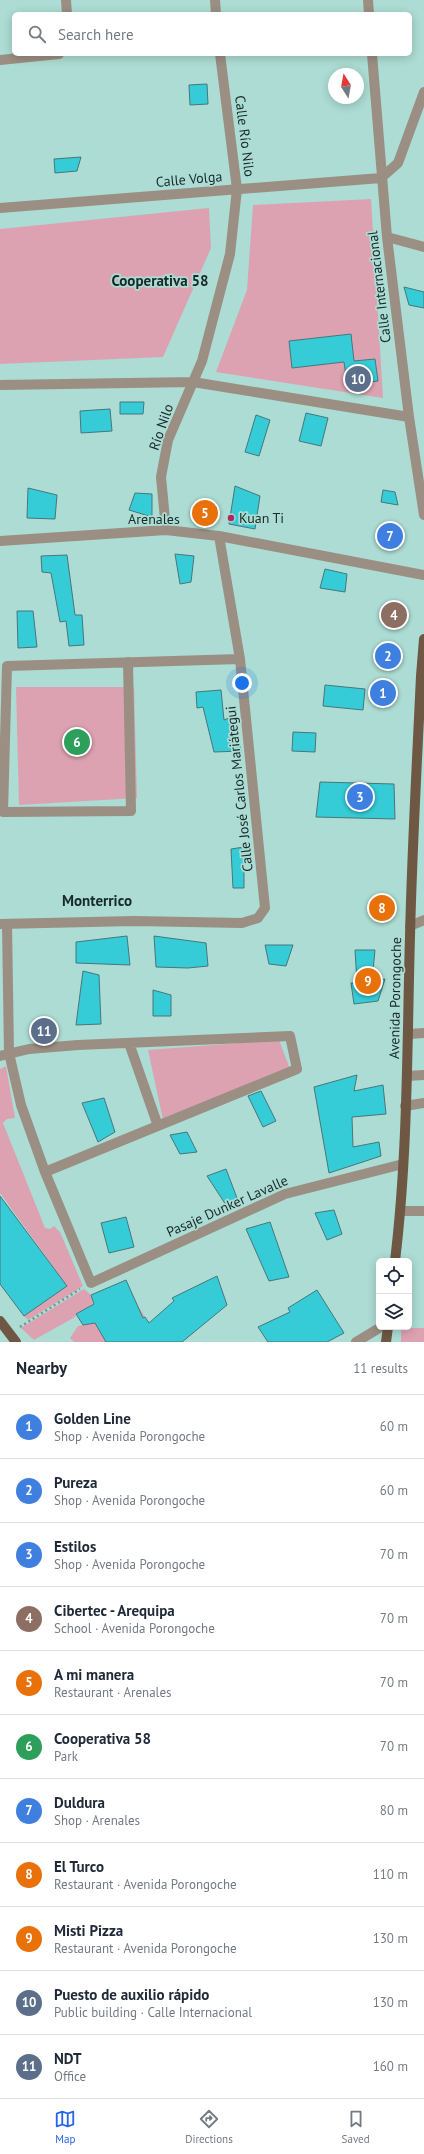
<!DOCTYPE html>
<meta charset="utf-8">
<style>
:root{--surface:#fff;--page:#f6f6f7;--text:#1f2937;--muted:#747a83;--line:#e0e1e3;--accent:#2563eb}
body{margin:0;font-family:"PT Sans",sans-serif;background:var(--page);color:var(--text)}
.controls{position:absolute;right:12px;bottom:12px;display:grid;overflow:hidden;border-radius:6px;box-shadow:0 2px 10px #0003}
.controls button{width:36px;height:36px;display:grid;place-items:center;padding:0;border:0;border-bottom:1px solid var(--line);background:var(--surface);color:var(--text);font:20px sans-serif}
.compass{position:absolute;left:328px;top:68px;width:36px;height:36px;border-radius:50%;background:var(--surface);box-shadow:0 2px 10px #0003;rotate:349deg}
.you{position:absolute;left:242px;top:683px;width:14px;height:14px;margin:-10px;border:3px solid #fff;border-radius:50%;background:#1a73e8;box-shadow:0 0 0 6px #1a73e833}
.badge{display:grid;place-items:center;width:26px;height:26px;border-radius:50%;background:var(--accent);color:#fff;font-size:13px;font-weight:700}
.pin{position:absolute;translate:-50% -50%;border:2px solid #fff;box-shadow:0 1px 4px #0006}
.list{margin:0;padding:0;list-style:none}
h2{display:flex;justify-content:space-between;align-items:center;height:52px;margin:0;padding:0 16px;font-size:17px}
h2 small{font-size:13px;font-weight:400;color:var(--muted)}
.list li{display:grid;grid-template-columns:26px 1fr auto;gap:12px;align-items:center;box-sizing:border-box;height:64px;padding:0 16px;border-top:1px solid var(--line)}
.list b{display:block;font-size:15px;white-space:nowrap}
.list p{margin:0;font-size:13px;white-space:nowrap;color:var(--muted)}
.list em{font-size:13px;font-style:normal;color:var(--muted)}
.icon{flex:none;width:22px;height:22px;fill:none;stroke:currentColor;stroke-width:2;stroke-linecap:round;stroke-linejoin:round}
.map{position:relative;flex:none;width:424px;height:1342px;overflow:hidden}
.search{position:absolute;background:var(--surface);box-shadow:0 2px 10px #0003;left:12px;right:12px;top:12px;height:44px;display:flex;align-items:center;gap:10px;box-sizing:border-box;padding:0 14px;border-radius:6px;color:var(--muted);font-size:15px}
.sheet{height:756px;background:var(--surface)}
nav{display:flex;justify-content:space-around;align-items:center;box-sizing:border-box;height:56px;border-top:1px solid var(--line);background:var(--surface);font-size:11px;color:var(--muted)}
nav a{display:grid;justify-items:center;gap:2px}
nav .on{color:var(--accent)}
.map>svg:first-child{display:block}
.green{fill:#dda2b1}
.building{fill:#35ccd7;stroke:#48767a}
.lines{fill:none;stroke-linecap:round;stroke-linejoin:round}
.path{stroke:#729690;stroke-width:2.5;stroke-dasharray:2 3;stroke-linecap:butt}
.minor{stroke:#9b8e83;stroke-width:10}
.major{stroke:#6e5743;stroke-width:10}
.poi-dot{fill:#b3275f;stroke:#acdcd3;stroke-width:1.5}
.labels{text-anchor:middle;stroke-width:3.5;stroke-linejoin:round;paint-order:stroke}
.street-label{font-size:14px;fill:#172a27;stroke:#acdcd3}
.poi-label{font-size:14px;fill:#172a27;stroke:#acdcd3;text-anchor:start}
.neighbourhood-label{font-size:15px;font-weight:bold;fill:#172a27;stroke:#acdcd3}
</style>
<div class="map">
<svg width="424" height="1342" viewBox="0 0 424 1342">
<rect width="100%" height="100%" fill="#acdcd3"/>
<path class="green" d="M371,199L383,398L216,372L247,290L253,205Z
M209,208L211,248L163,357L0,364V229Z
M16,687H134L137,798L19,805Z
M279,1040L290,1069L163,1120L148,1050Z
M6,1066L15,1118L7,1119L3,1123L45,1228L50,1229L54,1226L60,1232L83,1286L28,1320L24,1316L67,1286L0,1193V1069Z
M84,1289L91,1295L93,1304L76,1314L75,1317L34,1340L21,1328Z
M136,1303L145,1317L106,1342H74L70,1338L78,1326L102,1321Z
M401,1328H424V1342H401Z"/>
<path class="building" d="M207,84L208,104L190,105L189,85Z
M81,157L77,171L55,173L54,159Z
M404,287L424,292V308L409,305Z
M351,334L354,361L375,359L378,381L347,385L344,362L292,368L289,341Z
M120,402H144L143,414H120Z
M110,409L112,431L81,433L80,411Z
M306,413L328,418L321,446L299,441Z
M256,415L270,420L259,456L245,452Z
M235,486L260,496L255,529L229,524Z
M28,488L57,495L55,519L27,518Z
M383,490L395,492L398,505L381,502Z
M135,493L152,494V517L129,510Z
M175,554L194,556L191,582L180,584Z
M67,555L75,615H82L84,645L69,646L66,621L60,622L51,573L42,572L41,556Z
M325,569L347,574L345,592L320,588Z
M17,611H33L37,647L18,648Z
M325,685L365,689L363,710L323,706Z
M221,690L224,720L234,716L241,751L214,752L203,707L197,708L196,692Z
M293,732L316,733L315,752L292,751Z
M320,782L394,784L395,819L316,817Z
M244,847V888H233L231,849Z
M127,936L130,965L76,963V942Z
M154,936L206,943L208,966L188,968L156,967Z
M265,945H293L286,966L269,964Z
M355,950H375L372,981L385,979L378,1001L354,1004L351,983H357Z
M83,971L99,975L101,1024L76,1025Z
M153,990L171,995V1016H153Z
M357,1075L354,1091L383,1085L386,1114L352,1117L353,1147L379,1142L381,1156L329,1173L314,1087Z
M261,1091L276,1121L263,1127L248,1096Z
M104,1098L115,1132L98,1142L82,1103Z
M187,1132L197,1152L180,1154L170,1135Z
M226,1169L237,1198L226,1205L207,1176Z
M0,1196L67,1286L24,1316L0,1284Z
M334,1210L342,1234L327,1240L315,1213Z
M126,1217L134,1247L109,1253L101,1223Z
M270,1222L289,1277L269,1281L246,1229Z
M217,1276L227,1305L182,1342H106L95,1323L83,1325L76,1314L94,1304L91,1295L126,1280L143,1318L145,1317L149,1323L174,1301L172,1298Z
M317,1290L344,1333L327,1342H268L258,1327L290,1312L288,1308Z"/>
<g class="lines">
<path class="path" d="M20,1327L80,1289"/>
<path class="minor" d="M66,0L67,14
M215,0L216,14
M368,0L369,14
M372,54L387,237L409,417L424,515
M0,60L59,54
M0,208L381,178L398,163L424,92
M387,237L424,247
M0,385L193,382L409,417
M166,530L161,477L168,440L202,361L230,254L237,189L220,54
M0,541L166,530L219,536L424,575
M128,662L131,811L3,812L7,666L240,659
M0,924L134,921L242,923L258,918L265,908L240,659L219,536
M7,924L9,1053L21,1105L45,1172L91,1283L285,1194L403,1164
M410,926L424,920
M409,1034L424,1033
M129,1043L158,1126
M0,1056L29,1049L78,1045L290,1036L297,1069L45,1172
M407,1076L424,1075
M405,1106L424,1103
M401,1211H424
M356,1342L381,1327"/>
<path class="major" d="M395,1261C408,1153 407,1044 410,936C412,849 417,763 421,676L424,639
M0,1321L16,1342
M386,1342L388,1327"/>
</g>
<circle class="poi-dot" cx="231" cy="518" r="4"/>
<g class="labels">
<g class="street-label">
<text transform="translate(245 136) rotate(83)" y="5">Calle Río Nilo</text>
<text transform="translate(189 179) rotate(-5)" y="5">Calle Volga</text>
<text transform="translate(379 287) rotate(-97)" y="5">Calle Internacional</text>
<text transform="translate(161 427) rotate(-71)" y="5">Río Nilo</text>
<text x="154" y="524">Arenales</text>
<text transform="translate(239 789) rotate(-96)" y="5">Calle José Carlos Mariátegui</text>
<text transform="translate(395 998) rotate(-89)" y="5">Avenida Porongoche</text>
<text transform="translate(227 1206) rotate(-24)" y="5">Pasaje Dunker Lavalle</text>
</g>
<g class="poi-label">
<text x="239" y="523">Kuan Ti</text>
</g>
<g class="neighbourhood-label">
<text x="160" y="286">Cooperativa 58</text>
<text x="97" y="906">Monterrico</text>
</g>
</g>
</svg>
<div class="controls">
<button><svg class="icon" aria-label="locate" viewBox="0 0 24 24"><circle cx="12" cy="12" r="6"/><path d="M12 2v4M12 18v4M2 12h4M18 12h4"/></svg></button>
<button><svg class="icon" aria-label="layers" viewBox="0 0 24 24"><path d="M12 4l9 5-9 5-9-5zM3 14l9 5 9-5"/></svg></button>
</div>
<svg class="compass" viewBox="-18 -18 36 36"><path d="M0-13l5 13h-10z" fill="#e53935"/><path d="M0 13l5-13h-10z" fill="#747a83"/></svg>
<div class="you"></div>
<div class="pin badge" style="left:383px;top:693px;background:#3f7fe0">1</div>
<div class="pin badge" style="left:388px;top:656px;background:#3f7fe0">2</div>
<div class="pin badge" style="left:360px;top:797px;background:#3f7fe0">3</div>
<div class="pin badge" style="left:394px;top:615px;background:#8d6e63">4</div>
<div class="pin badge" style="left:205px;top:513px;background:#e8710a">5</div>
<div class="pin badge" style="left:77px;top:742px;background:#2e9e5b">6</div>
<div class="pin badge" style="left:390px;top:536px;background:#3f7fe0">7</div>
<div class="pin badge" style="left:382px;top:908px;background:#e8710a">8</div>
<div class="pin badge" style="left:368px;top:981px;background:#e8710a">9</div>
<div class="pin badge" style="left:358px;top:379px;background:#5c6f8a">10</div>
<div class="pin badge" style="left:44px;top:1031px;background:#5c6f8a">11</div>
<div class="search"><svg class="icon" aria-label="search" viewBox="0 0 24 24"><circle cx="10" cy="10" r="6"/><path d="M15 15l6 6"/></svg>Search here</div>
</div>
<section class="sheet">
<h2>Nearby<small>11 results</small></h2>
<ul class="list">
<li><span class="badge" style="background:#3f7fe0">1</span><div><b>Golden Line</b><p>Shop · Avenida Porongoche</p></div><em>60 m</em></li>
<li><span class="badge" style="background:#3f7fe0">2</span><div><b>Pureza</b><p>Shop · Avenida Porongoche</p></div><em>60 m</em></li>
<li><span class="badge" style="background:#3f7fe0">3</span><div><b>Estilos</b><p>Shop · Avenida Porongoche</p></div><em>70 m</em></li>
<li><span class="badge" style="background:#8d6e63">4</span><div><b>Cibertec - Arequipa</b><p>School · Avenida Porongoche</p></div><em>70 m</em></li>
<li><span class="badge" style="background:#e8710a">5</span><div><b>A mi manera</b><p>Restaurant · Arenales</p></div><em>70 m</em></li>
<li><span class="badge" style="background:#2e9e5b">6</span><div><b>Cooperativa 58</b><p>Park</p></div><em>70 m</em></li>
<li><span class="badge" style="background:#3f7fe0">7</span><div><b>Duldura</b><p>Shop · Arenales</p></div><em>80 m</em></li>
<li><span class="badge" style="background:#e8710a">8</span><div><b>El Turco</b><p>Restaurant · Avenida Porongoche</p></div><em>110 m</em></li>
<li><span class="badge" style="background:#e8710a">9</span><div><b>Misti Pizza</b><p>Restaurant · Avenida Porongoche</p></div><em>130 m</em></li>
<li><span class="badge" style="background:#5c6f8a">10</span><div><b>Puesto de auxilio rápido</b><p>Public building · Calle Internacional</p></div><em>130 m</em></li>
<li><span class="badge" style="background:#5c6f8a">11</span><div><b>NDT</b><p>Office</p></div><em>160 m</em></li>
</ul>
</section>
<nav>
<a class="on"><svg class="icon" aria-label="map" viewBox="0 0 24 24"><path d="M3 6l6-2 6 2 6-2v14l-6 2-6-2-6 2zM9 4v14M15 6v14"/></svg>Map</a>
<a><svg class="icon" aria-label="directions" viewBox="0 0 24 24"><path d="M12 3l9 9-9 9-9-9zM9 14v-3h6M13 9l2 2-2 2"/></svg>Directions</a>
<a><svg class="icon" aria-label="saved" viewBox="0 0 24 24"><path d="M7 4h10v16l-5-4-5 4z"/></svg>Saved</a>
</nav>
